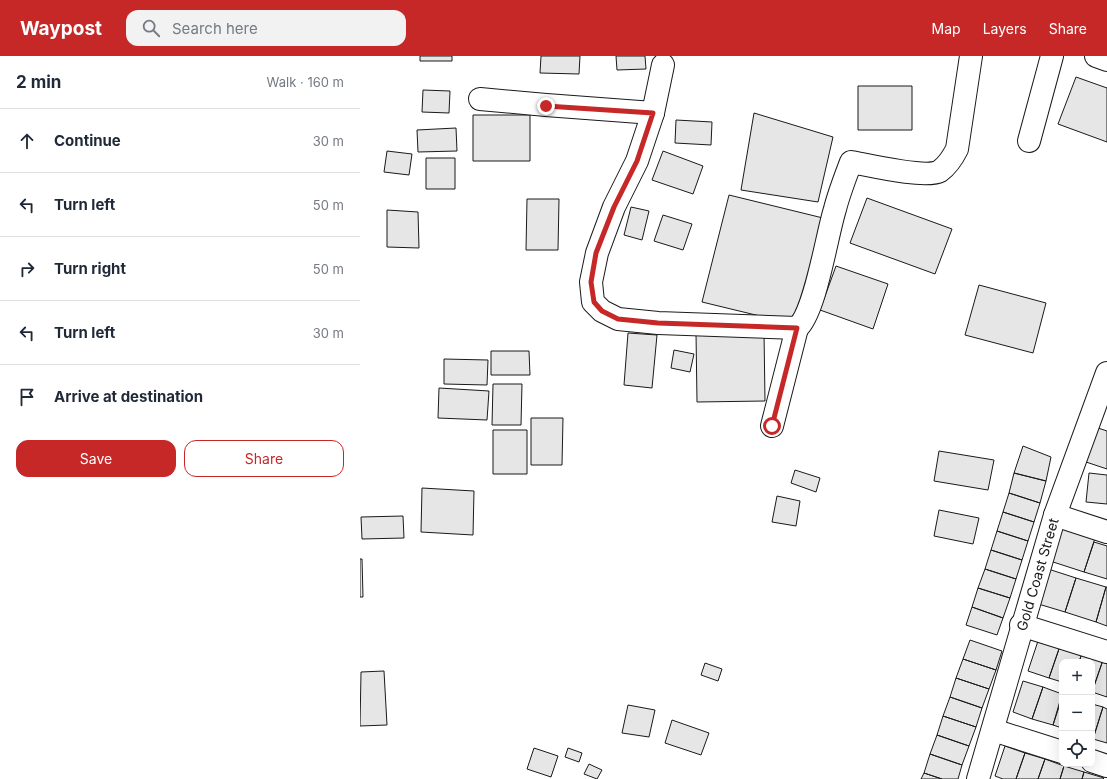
<!DOCTYPE html>
<meta charset="utf-8">
<style>
:root{--surface:#fff;--page:#f2f2f3;--text:#1f2937;--muted:#747a83;--line:#e0e1e3;--accent:#c62828}
body{margin:0;font-family:Inter,sans-serif;background:var(--page);color:var(--text)}
.controls{position:absolute;right:12px;bottom:12px;display:grid;overflow:hidden;border-radius:8px;box-shadow:0 4px 16px #0002}
.controls button{width:36px;height:36px;display:grid;place-items:center;padding:0;border:0;border-bottom:1px solid var(--line);background:var(--surface);color:var(--text);font:20px sans-serif}
.stop{position:absolute;width:12px;height:12px;margin:-9px;border:3px solid #c62828;border-radius:50%;background:#fff}
.stop.end{background:#c62828;border-color:#fff;box-shadow:0 1px 4px #0008}
.list{margin:0;padding:0;list-style:none}
h2{display:flex;justify-content:space-between;align-items:center;height:52px;margin:0;padding:0 16px;font-size:17px}
h2 small{font-size:13px;font-weight:400;color:var(--muted)}
.list li{display:grid;grid-template-columns:26px 1fr auto;gap:12px;align-items:center;box-sizing:border-box;height:64px;padding:0 16px;border-top:1px solid var(--line)}
.list b{display:block;font-size:15px;white-space:nowrap}
.list em{font-size:13px;font-style:normal;color:var(--muted)}
.actions{display:flex;gap:8px;padding:12px 16px}
.actions a{flex:1;padding:9px 0;border:1px solid var(--accent);border-radius:12px;text-align:center;font-size:14px;color:var(--accent)}
.actions .main{background:var(--accent);color:#fff}
.icon{flex:none;width:22px;height:22px;fill:none;stroke:currentColor;stroke-width:2;stroke-linecap:round;stroke-linejoin:round}
.map{position:relative;flex:none;width:747px;height:723px;overflow:hidden}
header{display:flex;align-items:center;gap:24px;box-sizing:border-box;height:56px;padding:0 20px;background:var(--accent);color:#fff}
header strong{font-size:19px}
nav{display:flex;gap:22px;margin-inline-start:auto;font-size:14px}
.search{width:280px;height:36px;background:var(--page);display:flex;align-items:center;gap:10px;box-sizing:border-box;padding:0 14px;border-radius:12px;color:var(--muted);font-size:15px}
main{display:flex}
aside{flex:1;background:var(--surface)}
.map>svg:first-child{display:block}
.building{fill:#e6e6e6;stroke:#1a1a1a}
.lines{fill:none;stroke-linecap:round;stroke-linejoin:round}
.minor-casing{stroke:#1a1a1a;stroke-width:24}
.minor{stroke:#fff;stroke-width:22}
.route{stroke:#c62828;stroke-width:5}
.labels{text-anchor:middle;stroke-width:3;stroke-linejoin:round;paint-order:stroke}
.street-label{font-size:14px;fill:#1a1a1a;stroke:#fff}
</style>
<header>
<strong>Waypost</strong>
<div class="search"><svg class="icon" aria-label="search" viewBox="0 0 24 24"><circle cx="10" cy="10" r="6"/><path d="M15 15l6 6"/></svg>Search here</div>
<nav><a>Map</a><a>Layers</a><a>Share</a></nav>
</header>
<main>
<aside>
<h2>2 min<small>Walk · 160 m</small></h2>
<ul class="list">
<li><svg class="icon" aria-label="ahead" viewBox="0 0 24 24"><path d="M12 20V5M6 11l6-6 6 6"/></svg><div><b>Continue</b></div><em>30 m</em></li>
<li><svg class="icon" aria-label="left" viewBox="0 0 24 24"><path d="M17 20v-9H6M10 6l-5 5 5 5"/></svg><div><b>Turn left</b></div><em>50 m</em></li>
<li><svg class="icon" aria-label="right" viewBox="0 0 24 24"><path d="M7 20v-9h11M14 6l5 5-5 5"/></svg><div><b>Turn right</b></div><em>50 m</em></li>
<li><svg class="icon" aria-label="left" viewBox="0 0 24 24"><path d="M17 20v-9H6M10 6l-5 5 5 5"/></svg><div><b>Turn left</b></div><em>30 m</em></li>
<li><svg class="icon" aria-label="arrive" viewBox="0 0 24 24"><path d="M6 21V4h12l-3 4 3 4H6"/></svg><div><b>Arrive at destination</b></div></li>
</ul>
<div class="actions"><a class="main">Save</a><a>Share</a></div>
</aside>
<div class="map">
<svg width="747" height="723" viewBox="0 0 747 723">
<rect width="100%" height="100%" fill="#fff"/>
<path class="building" d="M60,0H92V5H60Z
M181,0H220L219,18L180,17Z
M256,0H285L286,13L257,14Z
M716,21L747,32V86L698,68Z
M498,30H552V74H498Z
M63,34L90,35L89,57L62,56Z
M394,57L473,81L458,146L381,134Z
M113,59H170V105H113Z
M316,64L352,66L351,89L315,87Z
M96,72L97,95L58,96L57,74Z
M27,95L52,98L49,119L24,116Z
M303,95L343,110L333,138L292,124Z
M66,102H95V133H66Z
M369,139L463,162L437,269L342,246Z
M507,142L592,173L575,218L490,187Z
M167,143H199L198,194H166Z
M271,151L289,155L282,184L264,179Z
M27,154L58,156L59,192L27,191Z
M303,159L332,168L323,194L294,185Z
M476,210L528,228L513,273L460,254Z
M619,229L686,247L673,297L605,279Z
M404,276L405,345L337,346L336,277Z
M268,277L297,279L292,332L264,329Z
M314,294L334,298L330,316L311,312Z
M131,295H169L170,319H131Z
M84,303L128,304L127,329L84,328Z
M133,328H162L161,369H132Z
M79,332L129,335L127,364L78,362Z
M171,362H203L202,409H171Z
M735,371L747,375V413L723,405Z
M133,374H167V418H133Z
M663,390L691,401L686,425L654,417Z
M579,395L634,404L628,434L574,425Z
M435,414L460,422L456,436L431,427Z
M654,417L686,425L680,447L649,437Z
M729,417L747,419V448L726,446Z
M62,432L114,435L113,479L61,476Z
M649,437L680,447L674,466L643,456Z
M417,440L440,445L436,470L412,466Z
M579,454L619,462L613,488L574,480Z
M643,456L674,466L668,485L637,475Z
M43,460L44,482L2,483L1,461Z
M698,470L735,482L724,516L687,504Z
M637,475L668,485L662,504L631,494Z
M734,486L747,490V523L724,516Z
M631,494L662,504L656,523L625,513Z
M0,503H2L3,541H0Z
M685,512L716,522L705,556L675,547Z
M625,513L656,523L650,542L618,532Z
M716,522L746,531L736,566L705,556Z
M746,531H747V570L736,566Z
M618,532L650,542L643,562L612,551Z
M612,551L643,562L637,579L606,569Z
M679,582L700,590L689,622L668,615Z
M610,584L642,595L636,614L603,603Z
M700,590L722,597L719,606H702V626L689,622Z
M722,597L743,604L732,636V606H719Z
M603,603L636,614L629,633L596,622Z
M743,604L747,605V641L732,636Z
M345,607L362,613L358,625L341,619Z
M24,615L27,669L0,670L1,616Z
M596,622L629,633L622,652L590,641Z
M663,625L683,631L672,663L653,656Z
M683,631L702,638L693,669L672,663Z
M590,641L622,652L616,671L583,660Z
M702,642V672L693,669Z
M732,648L743,651L733,683L732,682Z
M268,649L295,654L289,681L262,677Z
M743,651L747,653V687L733,683Z
M583,660L616,671L609,690L577,679Z
M312,664L349,677L341,699L305,687Z
M577,679L609,690L602,709L570,698Z
M645,690L665,697L656,723H643L635,720Z
M174,692L198,700L191,721L167,713Z
M208,692L222,697L219,706L205,701Z
M665,697L685,703L678,723H656Z
M570,698L602,709L598,723H582L564,717Z
M685,703L704,710L700,723H678Z
M229,708L242,714L237,723L224,718Z
M704,710L724,716L722,723H700Z
M724,716L744,722L743,723H722Z
M564,717L582,723H561Z"/>
<g class="lines">
<defs>
<g id="minor">
<path d="M736,0L747,4"/>
<path d="M303,9L293,57L277,105L254,151L237,197L231,226L233,246L242,255L258,263L298,267L437,272C455,258 467,178 475,153C479,137 485,122 491,106C508,109 566,123 580,115C588,109 593,101 597,93L611,0"/>
<path d="M120,43L186,49L293,57"/>
<path d="M669,85L692,0"/>
<path d="M412,370L437,272"/>
<path d="M695,459L747,476"/>
<path d="M661,569L747,596"/>
<path d="M633,674L702,696"/>
<path d="M732,705L747,710"/>
<path id="s1" d="M618,723L695,459L747,317"/>
</g>
</defs>
<use href="#minor" class="minor-casing"/>
<use href="#minor" class="minor"/>
</g>
<g class="lines">
<path class="route" d="M186,50L293,57L277,105L254,151L236,197L231,226L234,246L242,255L258,263L298,267L437,272L412,370"/>
</g>
<g class="labels">
<g class="street-label">
<text dy="5" stroke="none"><textPath href="#s1" startOffset="213">Gold Coast Street</textPath></text>
</g>
</g>
</svg>
<div class="controls">
<button>+</button>
<button>−</button>
<button><svg class="icon" aria-label="locate" viewBox="0 0 24 24"><circle cx="12" cy="12" r="6"/><path d="M12 2v4M12 18v4M2 12h4M18 12h4"/></svg></button>
</div>
<div class="stop" style="left:412px;top:370px"></div>
<div class="stop end" style="left:186px;top:50px"></div>
</div>
</main>
